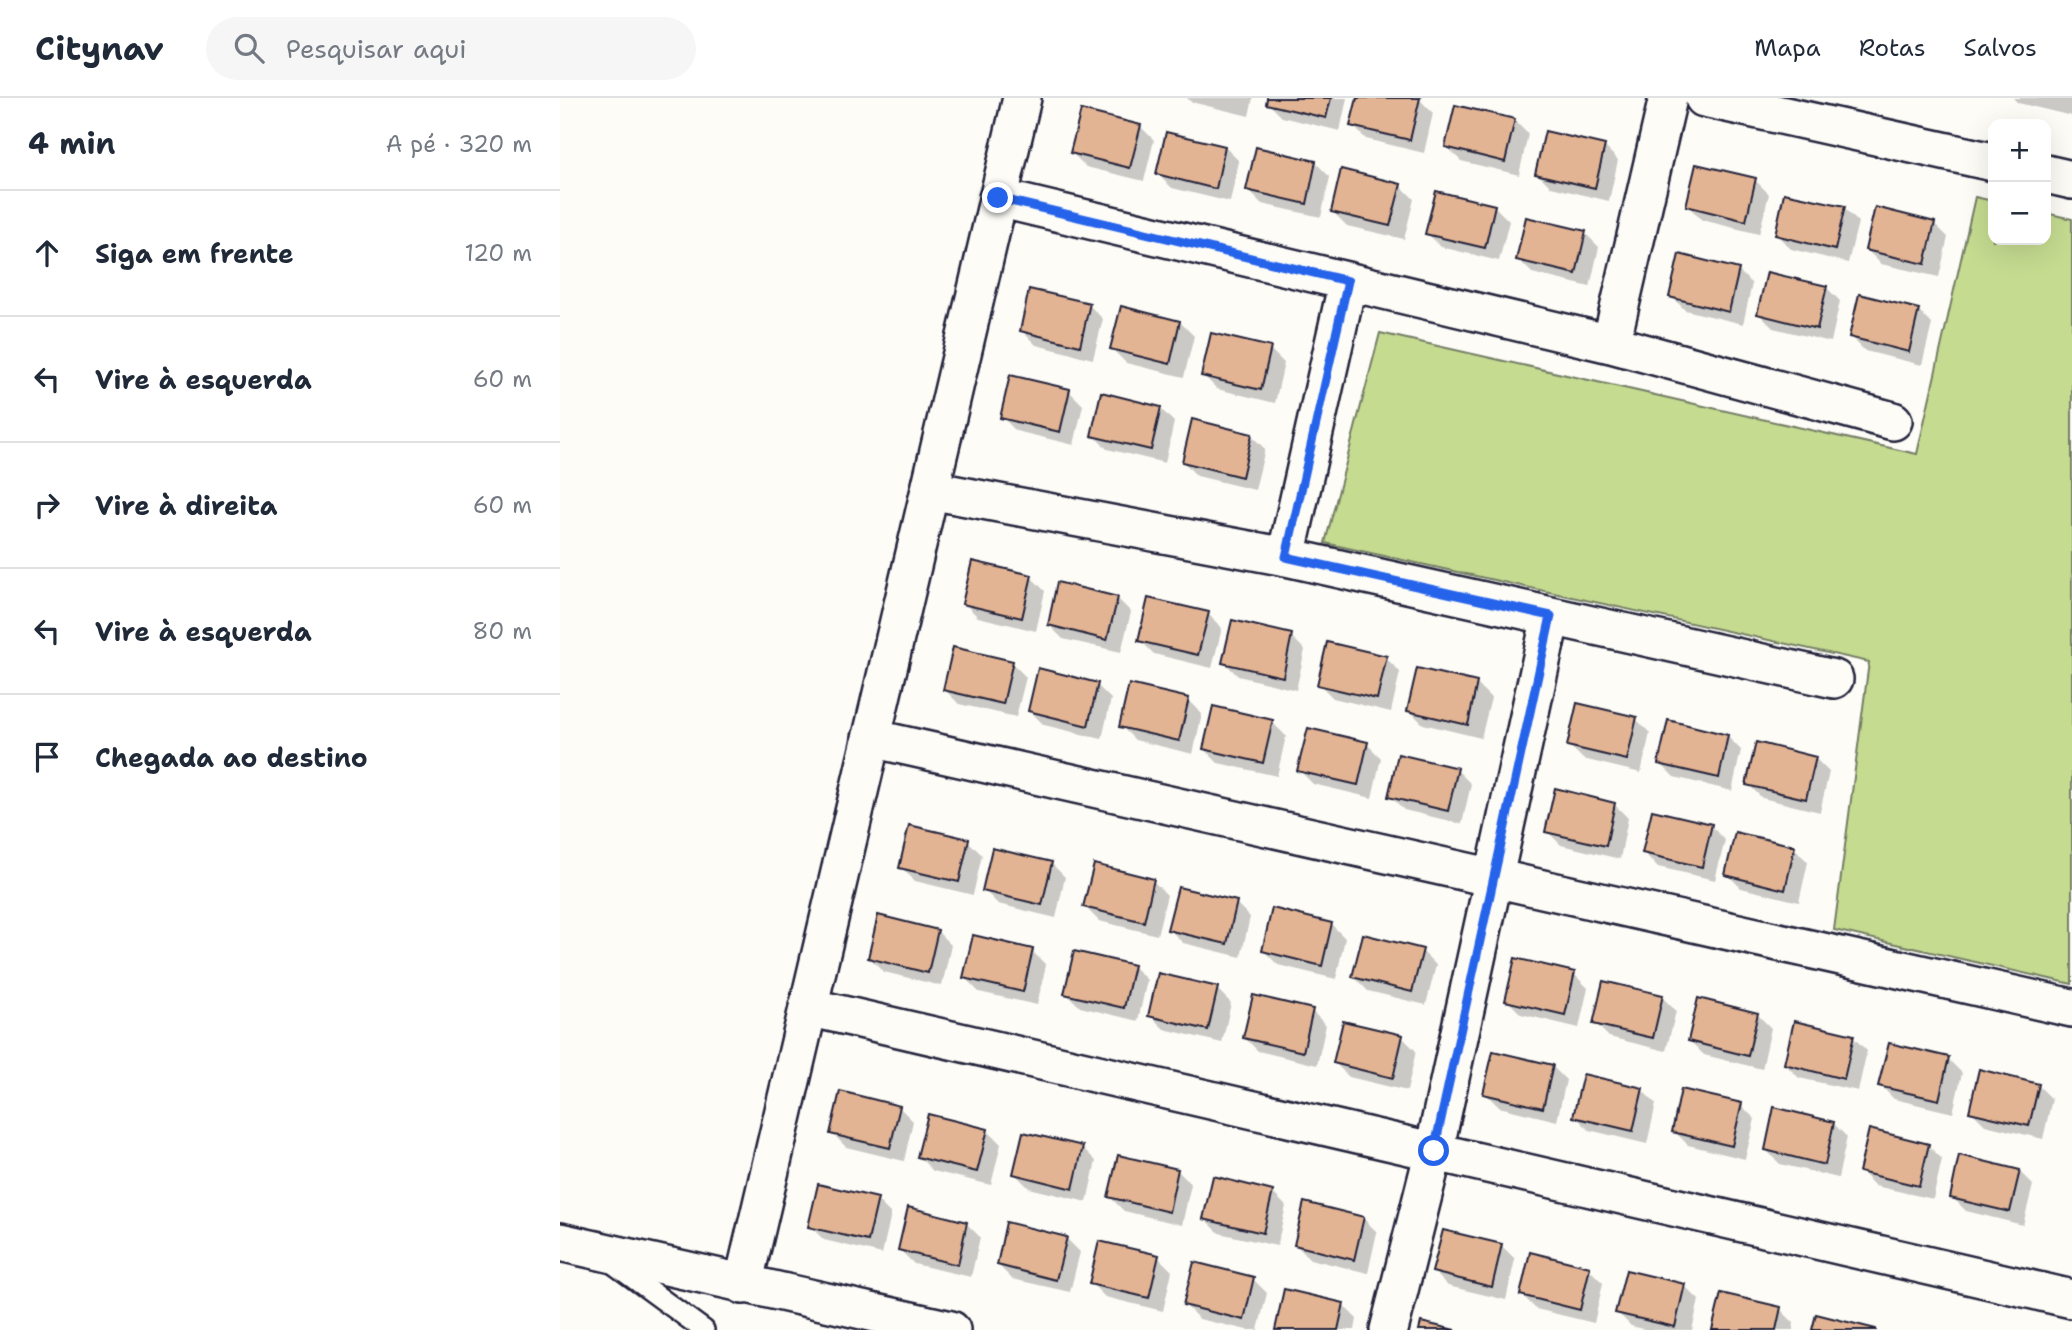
<!DOCTYPE html>
<html lang="pt">
<meta charset="utf-8">
<style>
:root{--surface:#fff;--page:#f6f6f7;--text:#1f2937;--muted:#747a83;--line:#e0e1e3}
body{margin:0;font-family:"Shantell Sans",sans-serif;background:var(--page);color:var(--text)}
.controls{position:absolute;right:21px;top:21px;display:grid;overflow:hidden;border-radius:14px;box-shadow:0 7px 28px #0002}
.controls button{width:63px;height:63px;display:grid;place-items:center;padding:0;border:0;border-bottom:2px solid var(--line);background:var(--surface);color:var(--text);font:35px sans-serif}
.stop{position:absolute;width:21px;height:21px;margin:-16px;border:5px solid #2563eb;border-radius:50%;background:#fff}
.stop.end{background:#2563eb;border-color:#fff;box-shadow:0 2px 7px #0008}
.list{margin:0;padding:0;list-style:none}
h2{display:flex;justify-content:space-between;align-items:center;height:91px;margin:0;padding:0 28px;font-size:30px}
h2 small{font-size:23px;font-weight:400;color:var(--muted)}
.list li{display:grid;grid-template-columns:46px 1fr auto;gap:21px;align-items:center;box-sizing:border-box;height:126px;padding:0 28px;border-top:2px solid var(--line)}
.list b{display:block;font-size:26px;white-space:nowrap}
.list em{font-size:23px;font-style:normal;color:var(--muted)}
.icon{flex:none;width:38px;height:38px;fill:none;stroke:currentColor;stroke-width:2;stroke-linecap:round;stroke-linejoin:round}
.map{position:relative;flex:none;width:1512px;height:1232px;overflow:hidden}
header{display:flex;align-items:center;gap:42px;box-sizing:border-box;height:98px;padding:0 35px;background:var(--surface);border-bottom:2px solid var(--line)}
header strong{font-size:33px}
nav{display:flex;gap:38px;margin-inline-start:auto;font-size:24px}
.search{width:490px;height:63px;background:var(--page);display:flex;align-items:center;gap:18px;box-sizing:border-box;padding:0 24px;border-radius:38px;color:var(--muted);font-size:26px}
main{display:flex}
aside{flex:1;background:var(--surface)}
.map>svg:first-child{display:block}
.green{fill:#c5db90;stroke:#747e66;stroke-width:2}
.shadow{fill:#0003}
.building{fill:#e3b493;stroke:#22223b;stroke-width:2}
.lines{fill:none;stroke-linecap:round;stroke-linejoin:round}
.lane-casing{stroke:#22223b;stroke-width:24}
.street-casing{stroke:#22223b;stroke-width:42}
.lane{stroke:#fdfcf7;stroke-width:19}
.street{stroke:#fdfcf7;stroke-width:37}
.route{stroke:#2563eb;stroke-width:9}
</style>
<header>
<strong>Citynav</strong>
<div class="search"><svg class="icon" aria-label="search" viewBox="0 0 24 24"><circle cx="10" cy="10" r="6"/><path d="M15 15l6 6"/></svg>Pesquisar aqui</div>
<nav><a>Mapa</a><a>Rotas</a><a>Salvos</a></nav>
</header>
<main>
<aside>
<h2>4 min<small>A pé · 320 m</small></h2>
<ul class="list">
<li><svg class="icon" aria-label="ahead" viewBox="0 0 24 24"><path d="M12 20V5M6 11l6-6 6 6"/></svg><div><b>Siga em frente</b></div><em>120 m</em></li>
<li><svg class="icon" aria-label="left" viewBox="0 0 24 24"><path d="M17 20v-9H6M10 6l-5 5 5 5"/></svg><div><b>Vire à esquerda</b></div><em>60 m</em></li>
<li><svg class="icon" aria-label="right" viewBox="0 0 24 24"><path d="M7 20v-9h11M14 6l5 5-5 5"/></svg><div><b>Vire à direita</b></div><em>60 m</em></li>
<li><svg class="icon" aria-label="left" viewBox="0 0 24 24"><path d="M17 20v-9H6M10 6l-5 5 5 5"/></svg><div><b>Vire à esquerda</b></div><em>80 m</em></li>
<li><svg class="icon" aria-label="arrive" viewBox="0 0 24 24"><path d="M6 21V4h12l-3 4 3 4H6"/></svg><div><b>Chegada ao destino</b></div></li>
</ul>
</aside>
<div class="map">
<svg width="1512" height="1232" viewBox="0 0 1512 1232">
<rect width="100%" height="100%" fill="#fdfcf7"/>
<filter id="ink" filterUnits="userSpaceOnUse"><feTurbulence type="fractalNoise" baseFrequency=".0143" numOctaves="2"/><feDisplacementMap in="SourceGraphic" scale="14" xChannelSelector="R" yChannelSelector="G"/><feConvolveMatrix kernelMatrix="1 2 1 2 8 2 1 2 1" color-interpolation-filters="sRGB"/></filter>
<g filter="url(#ink)">
<path class="green" d="M1415,99L1433,103V142H1486V115L1512,121V886L1274,832L1309,564L765,445L820,235L1357,356Z"/>
<path class="shadow" d="M627,0H693L689,18L631,4Z
M709,0H787L780,33L722,19L708,5Z
M798,0L859,1L873,15L864,55L806,41L792,27Z
M1453,0H1512V18L1458,5Z
M954,22L968,36L959,77L901,63L887,49Z
M580,28L594,42L584,83L526,69L512,55Z
M1044,48L1058,62L1049,103L991,89L977,75Z
M665,49L679,63L670,104L612,90L598,76Z
M756,65L770,79L761,119L702,106L688,92Z
M1195,82L1209,96L1199,136L1142,122L1128,108Z
M840,87L854,101L844,141L787,128L773,114Z
M935,109L949,123L939,163L881,149L867,135Z
M1284,110L1298,124L1288,165L1231,151L1217,137Z
M1374,125L1388,139L1379,179L1321,166L1307,152Z
M1025,135L1039,149L1030,189L972,175L958,161Z
M1178,172L1192,186L1183,226L1125,212L1111,198Z
M1266,189L1280,203L1271,244L1213,230L1199,216Z
M529,207L543,221L533,261L476,247L462,233Z
M1358,212L1372,226L1362,267L1305,253L1291,239Z
M620,224L634,238L624,279L566,265L552,251Z
M710,251L724,265L715,305L657,291L643,277Z
M509,293L523,307L514,347L456,333L442,319Z
M600,310L614,324L605,365L547,351L533,337Z
M691,337L705,351L695,392L637,378L623,364Z
M471,479L485,493L476,533L418,519L404,505Z
M557,500L571,514L561,554L503,541L489,527Z
M648,516L662,530L652,570L594,556L580,542Z
M731,538L745,552L736,592L678,578L664,564Z
M826,560L840,574L831,614L773,600L759,586Z
M452,565L466,579L456,619L399,606L385,592Z
M917,586L931,600L921,640L863,626L849,612Z
M537,587L551,601L542,641L484,627L470,613Z
M628,602L642,616L633,656L575,642L561,628Z
M1076,621L1090,635L1081,675L1023,661L1009,647Z
M712,624L726,638L717,678L658,665L644,651Z
M1167,638L1181,652L1172,693L1114,679L1100,665Z
M807,646L821,660L812,700L753,686L739,672Z
M1255,660L1269,674L1260,714L1202,700L1188,686Z
M897,672L911,686L902,726L844,712L830,698Z
M1054,706L1068,720L1060,761L1001,747L987,733Z
M1151,728L1165,742L1155,782L1098,769L1084,755Z
M408,743L422,757L413,797L355,783L341,769Z
M1234,750L1248,764L1239,804L1181,790L1167,776Z
M491,765L505,779L496,820L438,806L424,792Z
M593,783L607,797L597,837L539,823L525,809Z
M676,805L690,819L681,859L623,845L609,831Z
M771,826L785,840L776,881L718,867L704,853Z
M377,833L391,847L382,888L324,874L310,860Z
M472,853L486,867L477,907L419,894L405,880Z
M862,853L876,867L866,907L808,893L794,879Z
M573,868L587,882L578,923L520,909L506,895Z
M1014,876L1028,890L1019,930L961,916L947,902Z
M657,891L671,905L662,945L604,931L590,917Z
M1102,899L1116,913L1106,953L1049,939L1035,925Z
M752,913L766,927L757,967L698,953L684,939Z
M1197,916L1211,930L1202,971L1144,957L1130,943Z
M842,939L856,953L847,993L789,979L775,965Z
M1293,939L1307,953L1298,993L1239,980L1225,966Z
M1388,961L1402,975L1393,1015L1334,1001L1320,987Z
M992,968L1006,982L997,1023L939,1009L925,995Z
M1478,987L1492,1001L1483,1041L1425,1027L1411,1013Z
M1082,992L1096,1006L1087,1046L1029,1032L1015,1018Z
M1181,1007L1195,1021L1185,1061L1128,1047L1114,1033Z
M339,1009L353,1023L344,1063L286,1049L272,1035Z
M1273,1025L1287,1039L1278,1080L1220,1066L1206,1052Z
M427,1032L441,1046L431,1087L373,1073L359,1059Z
M1368,1047L1382,1061L1373,1101L1315,1088L1301,1074Z
M522,1049L536,1063L527,1104L469,1090L455,1076Z
M617,1072L631,1086L622,1127L564,1113L550,1099Z
M1459,1073L1473,1087L1463,1127L1406,1113L1392,1099Z
M712,1094L726,1108L717,1148L659,1135L645,1121Z
M317,1102L331,1116L322,1156L264,1142L250,1128Z
M803,1120L817,1134L808,1175L750,1161L736,1147Z
M406,1125L420,1139L411,1179L354,1166L340,1152Z
M506,1140L520,1154L510,1194L452,1181L438,1167Z
M941,1147L955,1161L946,1202L888,1188L874,1174Z
M598,1159L612,1173L603,1213L545,1199L531,1185Z
M1029,1171L1043,1185L1034,1225L976,1211L962,1197Z
M693,1181L707,1195L698,1232H687L639,1221L625,1207Z
M1125,1188L1139,1202L1132,1232H1087L1071,1228L1057,1214Z
M783,1207L797,1221L795,1232H717Z
M1220,1211L1234,1225L1233,1232H1154Z"/>
<path class="building" d="M707,0H771L766,20L706,6Z
M797,0H860L850,42L790,28Z
M895,7L955,21L945,64L885,49Z
M521,12L581,27L570,70L510,55Z
M985,33L1045,47L1035,90L975,76Z
M606,34L665,48L656,91L596,76Z
M696,49L756,63L747,106L686,92Z
M1136,66L1196,80L1186,123L1126,108Z
M781,71L841,86L830,128L771,114Z
M876,93L935,107L925,150L865,136Z
M1224,95L1285,108L1275,152L1215,137Z
M1315,109L1375,124L1365,166L1305,152Z
M966,119L1026,133L1016,176L956,162Z
M1119,156L1179,171L1169,214L1109,199Z
M1207,174L1267,188L1257,231L1197,216Z
M469,191L530,205L520,248L460,233Z
M1299,196L1359,211L1349,254L1289,239Z
M561,208L620,223L610,266L550,251Z
M651,235L711,249L701,292L641,278Z
M450,277L510,291L500,334L440,320Z
M541,294L601,309L591,352L531,338Z
M632,321L692,336L682,379L622,364Z
M412,463L472,477L462,520L402,506Z
M497,484L558,499L547,542L488,527Z
M588,500L649,514L638,557L578,543Z
M672,522L732,536L723,579L662,565Z
M767,544L827,558L817,601L757,587Z
M393,549L453,563L443,606L383,592Z
M478,570L538,585L528,628L468,613Z
M857,570L917,584L908,627L847,613Z
M569,586L629,600L619,643L559,629Z
M1017,605L1077,619L1067,662L1007,648Z
M653,608L713,622L703,665L643,651Z
M1108,622L1168,637L1159,680L1098,666Z
M748,630L808,644L798,687L737,673Z
M1196,644L1256,659L1246,701L1186,687Z
M838,656L898,670L888,713L828,699Z
M995,690L1055,705L1046,748L985,734Z
M1092,712L1152,726L1142,769L1082,755Z
M349,727L409,741L399,784L339,770Z
M1175,734L1235,748L1225,792L1165,777Z
M432,750L492,764L482,807L422,793Z
M534,766L594,781L584,824L523,809Z
M618,789L677,803L667,846L607,832Z
M712,810L772,825L762,868L702,853Z
M318,817L378,832L368,875L308,860Z
M803,836L863,851L852,894L792,879Z
M413,837L473,851L463,894L403,880Z
M514,853L574,867L564,910L504,896Z
M955,860L1015,874L1005,917L945,903Z
M598,875L658,889L648,932L588,918Z
M1043,883L1103,897L1093,940L1033,926Z
M693,897L753,911L743,954L683,940Z
M1138,900L1198,915L1188,958L1128,943Z
M783,923L843,937L833,980L773,965Z
M1234,923L1294,937L1284,981L1224,966Z
M1329,945L1389,959L1379,1002L1318,988Z
M933,953L993,967L983,1010L923,996Z
M1419,971L1479,986L1469,1028L1409,1014Z
M1023,976L1083,990L1073,1033L1013,1019Z
M1121,991L1182,1005L1172,1048L1112,1034Z
M280,993L340,1008L330,1050L270,1036Z
M1214,1009L1274,1024L1265,1067L1205,1052Z
M368,1016L428,1031L417,1074L357,1059Z
M1309,1031L1369,1046L1359,1088L1299,1074Z
M463,1034L523,1048L513,1091L453,1076Z
M558,1057L618,1071L609,1114L548,1099Z
M1399,1057L1460,1072L1450,1114L1390,1100Z
M653,1078L713,1093L703,1135L643,1121Z
M258,1086L318,1100L308,1143L248,1129Z
M744,1104L804,1119L794,1162L734,1147Z
M348,1109L407,1124L398,1167L338,1152Z
M446,1124L507,1139L496,1182L437,1167Z
M883,1132L942,1146L932,1189L872,1174Z
M539,1143L599,1157L589,1200L529,1186Z
M970,1154L1030,1169L1020,1212L960,1197Z
M634,1164L694,1179L684,1222L623,1207Z
M1066,1172L1125,1186L1115,1229L1055,1215Z
M724,1191L784,1205L778,1232H715Z
M1161,1195L1221,1209L1216,1232H1152Z
M1256,1216L1316,1231V1232H1252Z
M861,1224L895,1232H859Z"/>
<g class="lines">
<defs>
<path id="lane" d="M51,1164L144,1232"/>
<path id="street" d="M1144,0L1433,64
M1486,76L1512,82
M438,100L1051,246L1333,323
M1051,246L1108,0
M370,392L726,459L1274,581
M726,459L788,183
M311,640L1512,910
M248,909L1512,1201
M0,1144L391,1232
M183,1187L462,0
M829,1232L874,1053L991,518"/>
</defs>
<use href="#lane" class="lane-casing"/>
<use href="#street" class="street-casing"/>
<use href="#lane" class="lane"/>
<use href="#street" class="street"/>
</g>
</g>
<g class="lines" filter="url(#ink)">
<path class="route" d="M438,100L788,183L726,459L991,518L874,1053"/>
</g>
</svg>
<div class="controls">
<button>+</button>
<button>−</button>
</div>
<div class="stop" style="left:874px;top:1053px"></div>
<div class="stop end" style="left:438px;top:100px"></div>
</div>
</main>
